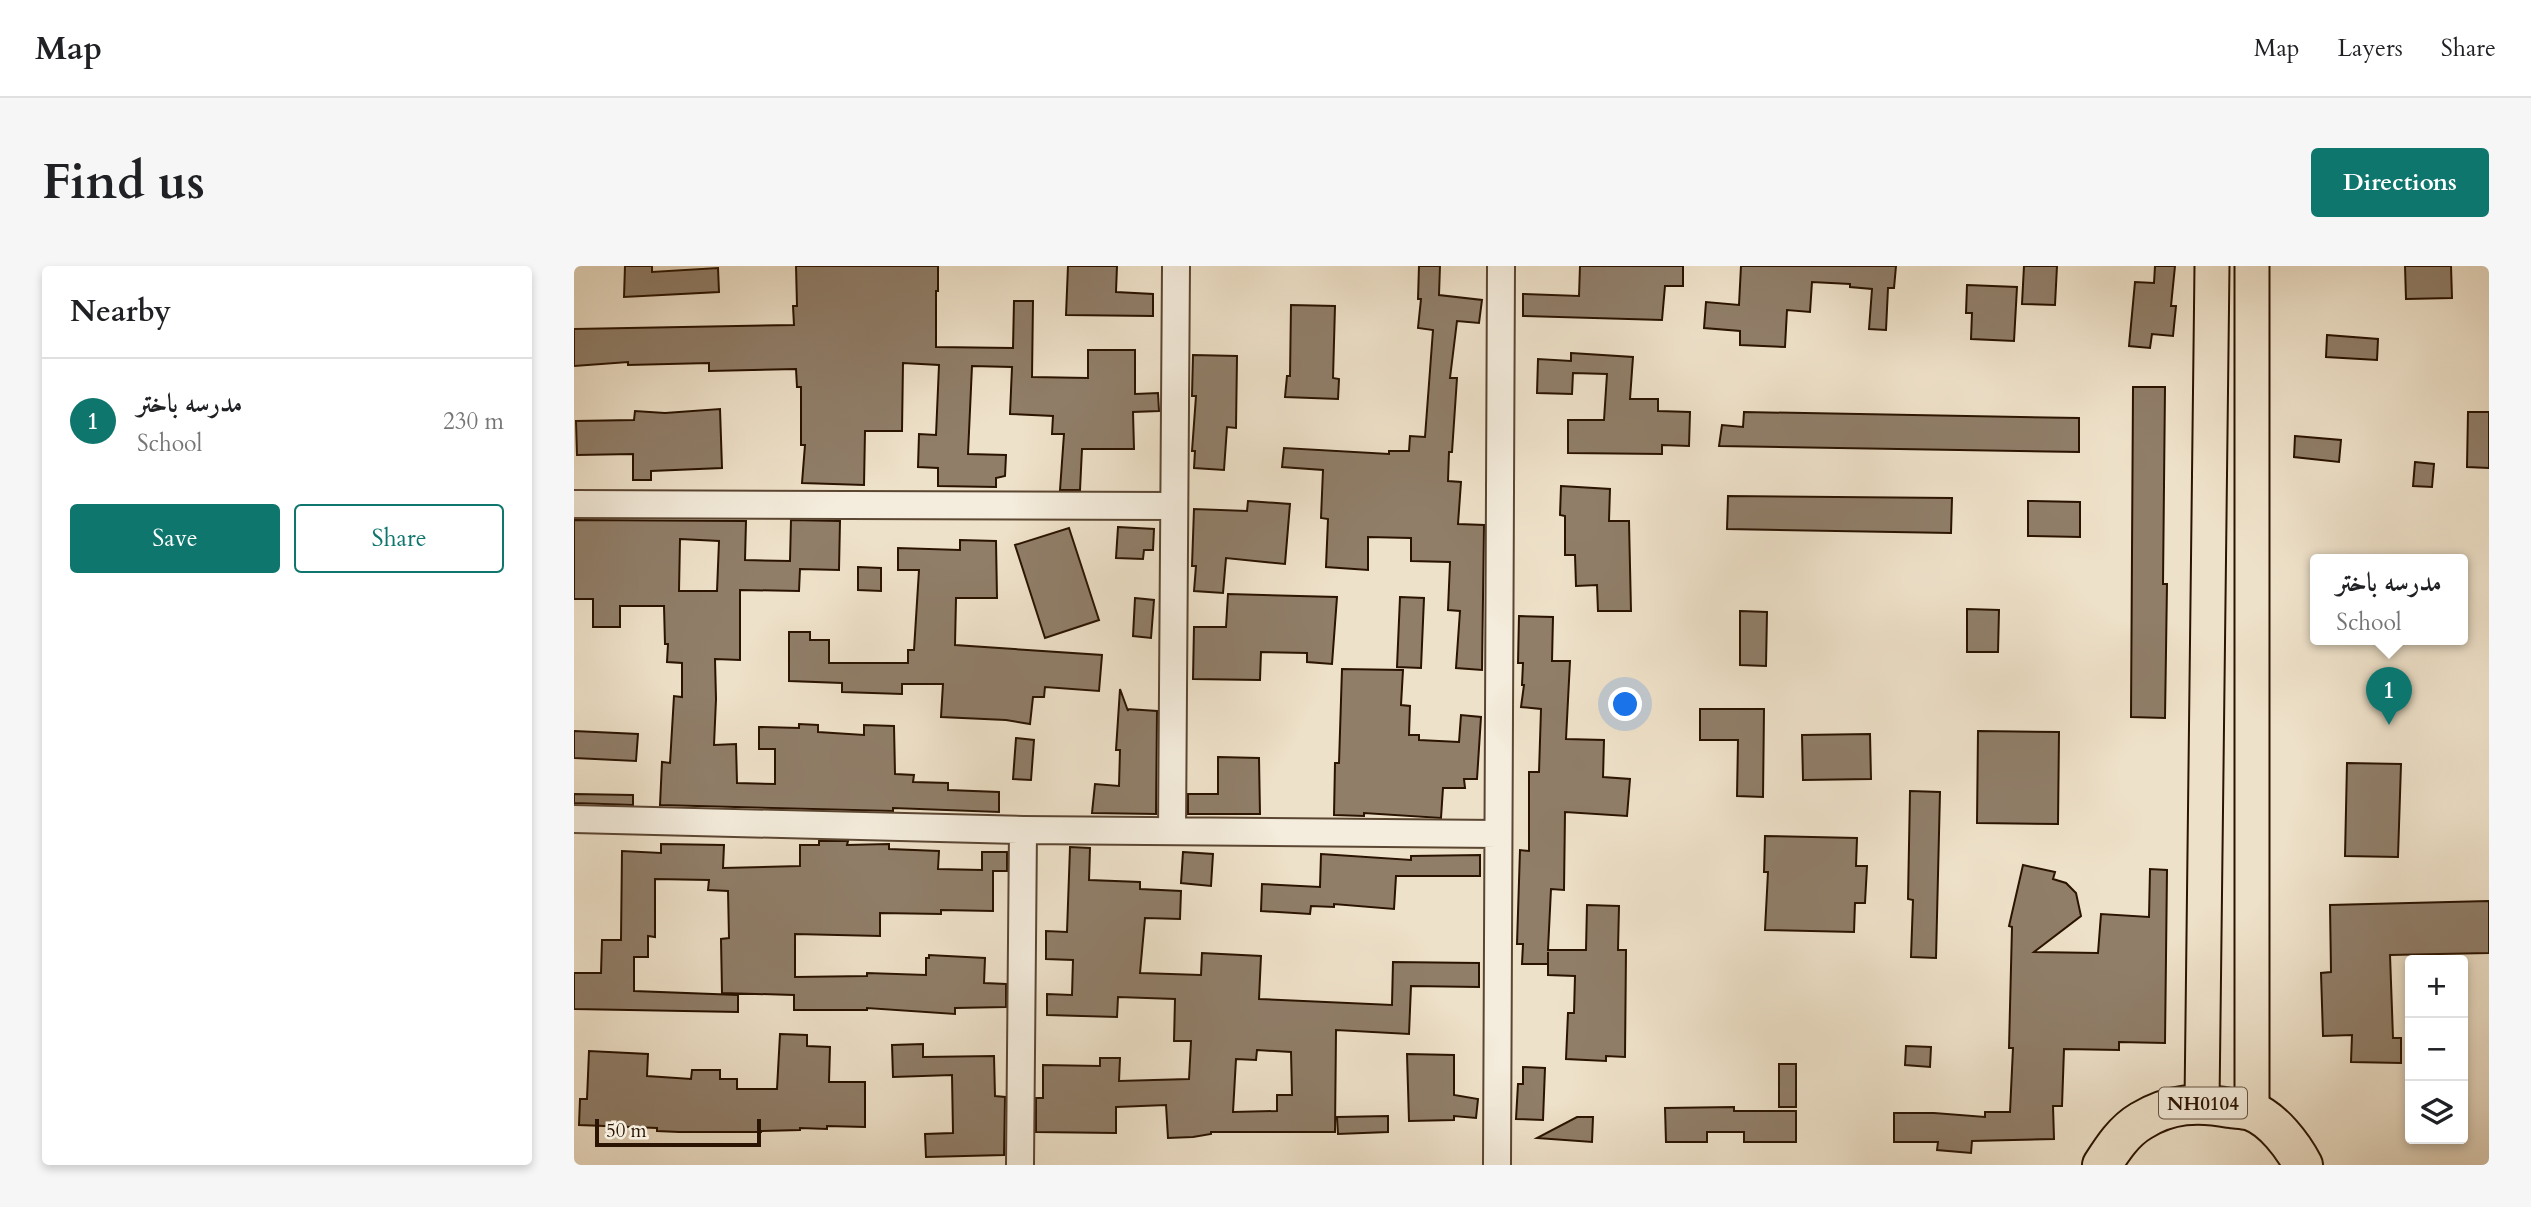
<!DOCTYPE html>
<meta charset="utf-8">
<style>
:root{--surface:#fff;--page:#f6f6f6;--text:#202124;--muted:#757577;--line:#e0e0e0;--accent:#0f766e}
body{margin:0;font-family:Cardo,Amiri,serif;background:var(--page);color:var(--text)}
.controls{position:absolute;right:21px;bottom:21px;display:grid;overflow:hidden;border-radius:7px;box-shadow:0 4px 10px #0003}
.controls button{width:63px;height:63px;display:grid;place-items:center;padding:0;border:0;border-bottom:2px solid var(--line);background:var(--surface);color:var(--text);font:35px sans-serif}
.scale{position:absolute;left:21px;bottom:18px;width:166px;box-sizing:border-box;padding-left:7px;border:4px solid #2a1300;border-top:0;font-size:19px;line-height:24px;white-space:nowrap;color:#2a1300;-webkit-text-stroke:5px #f4ecdc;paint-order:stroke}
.you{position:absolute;left:1052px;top:439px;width:24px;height:24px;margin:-18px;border:5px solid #fff;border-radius:50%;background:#1a73e8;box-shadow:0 0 0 10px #1a73e833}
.badge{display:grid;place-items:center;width:46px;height:46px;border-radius:50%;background:var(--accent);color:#fff;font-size:23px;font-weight:700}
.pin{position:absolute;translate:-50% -58px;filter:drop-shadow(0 2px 4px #0008)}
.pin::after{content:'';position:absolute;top:37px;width:24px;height:21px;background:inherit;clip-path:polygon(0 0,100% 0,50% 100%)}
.popup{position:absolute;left:1736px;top:288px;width:158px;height:91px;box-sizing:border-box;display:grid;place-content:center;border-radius:7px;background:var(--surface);filter:drop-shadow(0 2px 5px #0005);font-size:23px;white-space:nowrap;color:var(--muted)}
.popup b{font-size:26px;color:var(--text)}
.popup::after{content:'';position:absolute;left:50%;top:100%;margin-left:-14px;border:14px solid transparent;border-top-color:var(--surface)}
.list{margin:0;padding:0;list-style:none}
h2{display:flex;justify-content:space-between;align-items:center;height:91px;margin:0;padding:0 28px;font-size:30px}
h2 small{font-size:23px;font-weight:400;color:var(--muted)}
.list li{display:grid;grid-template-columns:46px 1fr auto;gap:21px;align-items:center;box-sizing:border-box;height:126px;padding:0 28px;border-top:2px solid var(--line)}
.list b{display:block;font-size:26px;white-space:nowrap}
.list p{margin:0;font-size:23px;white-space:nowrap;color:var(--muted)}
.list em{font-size:23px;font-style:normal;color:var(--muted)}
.actions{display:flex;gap:14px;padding:21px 28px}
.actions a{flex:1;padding:16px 0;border:2px solid var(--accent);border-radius:7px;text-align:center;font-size:24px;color:var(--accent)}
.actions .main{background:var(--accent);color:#fff}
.icon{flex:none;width:38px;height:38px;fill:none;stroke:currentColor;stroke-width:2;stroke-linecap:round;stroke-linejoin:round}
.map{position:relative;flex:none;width:1915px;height:899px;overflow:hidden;border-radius:7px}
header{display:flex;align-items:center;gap:42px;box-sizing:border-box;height:98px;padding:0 35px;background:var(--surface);border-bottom:2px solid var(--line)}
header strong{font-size:33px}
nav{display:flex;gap:38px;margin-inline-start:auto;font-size:24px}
.intro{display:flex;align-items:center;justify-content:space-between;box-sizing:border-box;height:168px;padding:0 42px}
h1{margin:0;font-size:49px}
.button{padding:18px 32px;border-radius:7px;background:var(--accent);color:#fff;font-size:24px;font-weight:700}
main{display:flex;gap:42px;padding:0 42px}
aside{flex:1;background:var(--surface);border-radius:7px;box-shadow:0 4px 10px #0003}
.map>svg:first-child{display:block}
.building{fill:#907e69;stroke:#2a1300;stroke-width:2;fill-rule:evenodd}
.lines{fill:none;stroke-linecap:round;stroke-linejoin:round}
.minor-casing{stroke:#5b4632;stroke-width:30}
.major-casing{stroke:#2a1300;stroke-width:37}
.highway-casing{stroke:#2a1300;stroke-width:42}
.minor{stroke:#f4ecdc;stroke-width:26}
.major{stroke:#eee1c9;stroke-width:33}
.highway{stroke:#eee1c9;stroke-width:38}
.labels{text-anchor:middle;stroke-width:5;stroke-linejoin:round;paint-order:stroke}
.shield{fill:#f4ecdc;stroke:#675442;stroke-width:2}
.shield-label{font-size:19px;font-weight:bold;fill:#2a1300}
</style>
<header>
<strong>Map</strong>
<nav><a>Map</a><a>Layers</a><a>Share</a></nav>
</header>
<div class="intro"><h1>Find us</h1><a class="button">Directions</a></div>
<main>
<aside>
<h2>Nearby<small></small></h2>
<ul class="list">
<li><span class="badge">1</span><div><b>مدرسه باختر</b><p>School</p></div><em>230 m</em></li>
</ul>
<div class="actions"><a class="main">Save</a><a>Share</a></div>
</aside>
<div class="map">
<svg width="1915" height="899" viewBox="0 0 1915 899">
<rect width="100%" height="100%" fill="#eee1c9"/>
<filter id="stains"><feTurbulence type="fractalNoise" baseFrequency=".00286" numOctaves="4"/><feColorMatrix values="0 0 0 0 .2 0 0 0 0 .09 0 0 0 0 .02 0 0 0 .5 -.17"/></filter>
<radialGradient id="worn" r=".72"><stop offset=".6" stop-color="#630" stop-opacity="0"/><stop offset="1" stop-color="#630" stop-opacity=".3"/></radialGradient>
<path class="building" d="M51,0H78V6L144,2L145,26L50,31Z
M222,0H364V25H362V81L439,82L440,35H459L458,111L514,112V84H561V128L584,127L585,145L559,146L560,183H508L506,224H486L490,168H478L479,150L436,148L438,101L398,100L394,188L432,189L431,210L422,212V221L364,220V202L344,201L345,168L362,169L365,99L329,97L328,165H291L290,219L228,217L231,179H227V121H223L222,103L135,105V97L54,99V96L0,100V63L220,59L219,40H223Z
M494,0H543L542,26L579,28V50L492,49Z
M845,0H866L865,29L908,34L905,57L883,55L876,112H883L878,186H875L874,215L887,216L884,258L910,259L908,404L882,402L886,345L874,344L876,296L837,295V272L794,271V304L752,301L754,253L747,252L749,204L708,201L710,182L815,188V185H835L836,170L851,171L859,64L844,62L847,33H844Z
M1006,0H1109V20H1091L1088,54L949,50V28L1005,30Z
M1167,0H1322L1320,22H1314L1312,64L1295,63L1298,23L1276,21V18L1238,16L1236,46L1213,44L1211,81L1166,79V65L1130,62L1132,36L1165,39Z
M1450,0H1483L1481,39L1448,38Z
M1581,0H1601L1597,40H1602L1599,70L1578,68L1576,82L1555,80L1561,16L1580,17Z
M1831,0H1877L1878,32L1832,33Z
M1393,19L1443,21L1440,75L1397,73L1398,47H1392Z
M717,39L761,40L759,112L765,113L764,133L711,131L713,110H716Z
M1753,69L1804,73L1803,94L1752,91Z
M997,87L1059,91L1056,133H1084V145L1116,146L1115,180L1088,179V188L994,187V154H1030L1033,108L999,107L998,128L963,127L964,93L997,95Z
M619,89L663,90L662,162L653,161L650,204L620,202L621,185H618L622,130H618Z
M1559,121H1591L1589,318H1593L1591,452L1557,451Z
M146,143L148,202L77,205V214H59V188L3,189L2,155L60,154L61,145L91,147Z
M1170,146L1505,152V186L1145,180L1148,159L1169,161Z
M1894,146H1915V202L1893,201Z
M1721,170L1767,174L1765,196L1720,191Z
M1841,196L1860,198L1858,221L1839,220Z
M987,220L1036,223L1035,255H1055L1057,345H1024L1023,319L1002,320L1001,289H991V250L986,249Z
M1154,230L1378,232L1377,267L1153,263Z
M674,235L716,238L711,298L652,292L649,327L620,325L622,300H618L620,243L673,245Z
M1454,235L1506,236V271L1454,270Z
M0,254L172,255L171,294L216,295L217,254L266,255L265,304L226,303L225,325L166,324V394L141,393L142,433L140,479L162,478L163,517L201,518V483H185V461L225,462V458L244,459V466L290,469V459L320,460L321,508L340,509L339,516L374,517V524L425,526V546L319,542V545L86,539L88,496L96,497L100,430L108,431V397L93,396L94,378H91L90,340H46V361H19V333H0ZM106,273L145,275L143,325H105Z
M544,261L580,263L579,284H570L569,293L542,292Z
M495,262L525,354L471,372L441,279Z
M386,274L422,275L423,332H382L381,379L528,389L525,425L471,421L470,431H459L456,458L432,454L367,451L369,418H328V428L268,426V417L215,415V366H236V374H255V397H334V384H340L345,304H324V282L386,284Z
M284,301L307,302V325L284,324Z
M654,328L763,331L758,398L733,396V387L687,386L686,414L619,413L620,361H652Z
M826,331L850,332L847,402L823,401Z
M561,332L580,334L577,372L559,370Z
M1393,343L1425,344L1424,386H1393Z
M1166,345L1193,346L1192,400L1166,399Z
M945,350L979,351L978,395H996L992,473L1030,474L1029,511L1056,513L1053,550L991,546L990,624L977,623L974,684H1012L1013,639L1045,640L1044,684H1052L1051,791L1032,790V795L992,793L994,747H1000L1001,710L974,709V686V698H948L949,678H943L946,584L955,585V506H965L967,443L947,441L950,419H948L949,397H944Z
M768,403L829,404L827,439L836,440L835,469H845V474L885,476L887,449L907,451L903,513H890L891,522H869L867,552L790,547V550L760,549L761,497H765Z
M546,423L554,445V443L583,445L582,548L518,547L521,518L545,520L546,484H542Z
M1126,443H1190L1189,531L1163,530L1164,474H1126Z
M0,465L64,468L62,495L0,492Z
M1404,465L1485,466L1484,558L1403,557Z
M1296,468L1297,513L1229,514L1228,469Z
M442,472L460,474L457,514L439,513Z
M644,491L685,492L686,548H614V528H644Z
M1773,497L1827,498L1824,591L1771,590Z
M1336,525L1366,526L1362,692L1337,691L1339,634L1334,633Z
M0,528L59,529V539L0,537Z
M1191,570L1283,572L1282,600H1293L1291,637H1281L1280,666L1191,664L1194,606H1190Z
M245,575H274L273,579L315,578V583L365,585L364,603L408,604V586H433V605H419V645L367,644V648L306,647V670L221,668V711L293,710V707L352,709V692H355V689L411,692L410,717L432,718V741L381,742V748L293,742V744H220V729L148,727L147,673L155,672L154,625L134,624L135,614L81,613V671L74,670V691H60V725L164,729V746L0,743V707H27L28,674H47L48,585L87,587V578L150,579L149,602L226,600V579H245Z
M496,581L516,582L515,614L566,616V623L607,625L606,653L571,652L566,707L627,709L628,687L687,690L685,733L818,739L819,696L905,697V721L837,720L835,768L762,764L761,866H637V868L619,871L594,872L592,839L542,841V867L462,866V832H469V799L526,800V792H546L545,815L615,813L617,775H600L601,733L544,731L543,751L473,749V728L498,729L499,694L472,693V665L493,666ZM683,784L717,786L718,829H703V845L659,846L662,793L682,794Z
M609,586L639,588L637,620L607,617Z
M747,588L837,594V590L906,589V610H822L820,643L760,638V641L737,640L736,648L687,645L688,618L746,621Z
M1449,599L1481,606L1479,613L1492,617L1502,627L1507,650L1460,686L1524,687L1527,648L1575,651L1576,603L1593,604L1591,777L1545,776V784L1490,783L1488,840H1479L1480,873L1398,875L1397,887L1363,884L1364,876H1320V847H1360L1411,851V846H1436L1439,782H1435L1438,661L1435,660Z
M1915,635V687L1816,689L1819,772H1827V797L1777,796L1778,769L1749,770L1747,707L1757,706L1756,639Z
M206,768L233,769V780L256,781L255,816H291V861L253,860V863L226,862V864L187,865V866H105L83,865V862L5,859L6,833H13L15,785L74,788L73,810L117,813L118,804H146V813H163V823H203Z
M349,778V791L420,790L421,830L431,831L430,889L352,891L351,868L379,867L378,809L319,811L318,779Z
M1332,780L1357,781L1356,801L1331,799Z
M833,788L880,789V829L904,833L902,852L880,850V854L835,855Z
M1205,798H1222V841H1205Z
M949,801L971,802L969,854L942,853L944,818H949Z
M1160,841V845H1222V876H1170V866H1133V876H1092L1091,842Z
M814,850V866L764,868L763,851Z
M1003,851H1019L1018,876L963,872Z"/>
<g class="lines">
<defs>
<path id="minor" d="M0,238L598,240
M0,553L449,564L924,568
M598,565L602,0
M446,899L449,564
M923,899L927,0"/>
<path id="major" d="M1678,0V846
M1628,837L1638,0"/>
<path id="highway" d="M1528,899C1539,882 1550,865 1567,855C1596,837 1624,836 1656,842C1663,843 1671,843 1677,845C1699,853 1719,880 1729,899"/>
</defs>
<use href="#minor" class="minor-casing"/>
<use href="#major" class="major-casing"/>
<use href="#highway" class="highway-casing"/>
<use href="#minor" class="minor"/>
<use href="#major" class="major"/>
<use href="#highway" class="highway"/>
</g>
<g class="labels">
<rect class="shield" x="1585" y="821.5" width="88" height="31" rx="5"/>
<g class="shield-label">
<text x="1629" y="844">NH0104</text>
</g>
</g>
<rect width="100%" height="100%" filter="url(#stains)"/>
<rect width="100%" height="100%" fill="url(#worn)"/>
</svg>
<div class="controls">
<button>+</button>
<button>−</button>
<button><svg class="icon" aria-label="layers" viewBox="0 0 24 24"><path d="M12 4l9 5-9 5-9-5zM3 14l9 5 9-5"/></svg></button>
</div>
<div class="scale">50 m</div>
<div class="you"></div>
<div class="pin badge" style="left:1815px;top:459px">1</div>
<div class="popup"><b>مدرسه باختر</b>School</div>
</div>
</main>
